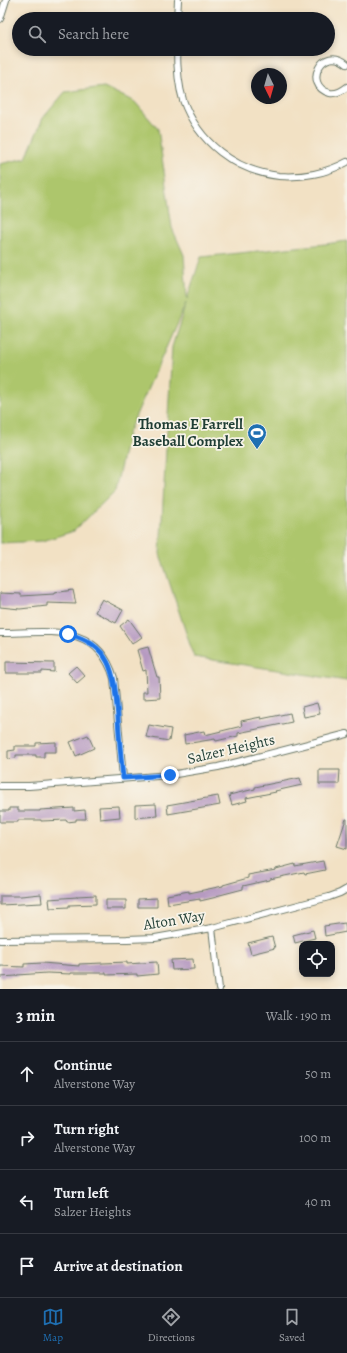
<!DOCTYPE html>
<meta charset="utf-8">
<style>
:root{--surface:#171b24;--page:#20242c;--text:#f1f3f6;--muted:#9ea1a6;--line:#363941;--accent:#1f6fb2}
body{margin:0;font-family:Alegreya,serif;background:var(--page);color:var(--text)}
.controls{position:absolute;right:12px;bottom:12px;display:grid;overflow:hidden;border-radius:8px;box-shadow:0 2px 6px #0003}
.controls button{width:36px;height:36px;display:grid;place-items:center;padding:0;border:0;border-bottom:1px solid var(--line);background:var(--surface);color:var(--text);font:20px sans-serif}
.compass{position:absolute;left:251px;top:68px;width:36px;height:36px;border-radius:50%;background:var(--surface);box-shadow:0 2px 6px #0003;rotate:175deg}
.stop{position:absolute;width:12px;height:12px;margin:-9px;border:3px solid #1a73e8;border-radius:50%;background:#fff}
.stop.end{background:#1a73e8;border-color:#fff;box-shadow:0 1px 4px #0008}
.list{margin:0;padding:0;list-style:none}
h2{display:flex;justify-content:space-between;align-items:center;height:52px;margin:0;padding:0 16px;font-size:17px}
h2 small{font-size:13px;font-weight:400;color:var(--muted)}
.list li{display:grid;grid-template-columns:26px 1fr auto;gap:12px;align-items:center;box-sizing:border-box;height:64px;padding:0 16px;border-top:1px solid var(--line)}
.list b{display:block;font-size:15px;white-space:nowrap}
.list p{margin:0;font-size:13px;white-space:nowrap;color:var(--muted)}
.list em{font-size:13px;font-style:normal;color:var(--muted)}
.icon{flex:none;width:22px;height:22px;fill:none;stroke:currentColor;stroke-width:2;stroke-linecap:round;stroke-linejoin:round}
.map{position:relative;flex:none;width:347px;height:989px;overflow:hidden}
.search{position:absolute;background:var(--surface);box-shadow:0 2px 6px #0003;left:12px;right:12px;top:12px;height:44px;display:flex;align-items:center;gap:10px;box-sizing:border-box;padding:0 14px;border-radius:22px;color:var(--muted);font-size:15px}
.sheet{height:308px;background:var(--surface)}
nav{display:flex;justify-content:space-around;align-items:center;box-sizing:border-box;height:56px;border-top:1px solid var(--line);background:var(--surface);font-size:11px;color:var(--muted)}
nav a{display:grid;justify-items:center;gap:2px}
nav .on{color:var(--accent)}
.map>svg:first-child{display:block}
.green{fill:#adc66c;stroke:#668250}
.building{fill:#b69ac1}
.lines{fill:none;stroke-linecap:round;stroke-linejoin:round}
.street-casing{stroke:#697666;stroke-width:8}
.street{stroke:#fff;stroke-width:6}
.route{stroke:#1a73e8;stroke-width:5}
.labels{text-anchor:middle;stroke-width:3.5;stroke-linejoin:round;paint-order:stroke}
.poi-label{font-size:15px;font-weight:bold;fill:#1f3d34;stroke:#f7f3e8;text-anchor:end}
.street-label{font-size:15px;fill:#1f3d34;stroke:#f7f3e8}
</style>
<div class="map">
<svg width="347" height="989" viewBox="0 0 347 989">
<rect width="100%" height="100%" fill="#f7f3e8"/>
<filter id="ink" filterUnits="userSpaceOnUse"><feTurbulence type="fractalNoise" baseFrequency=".025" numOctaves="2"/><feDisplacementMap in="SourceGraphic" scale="8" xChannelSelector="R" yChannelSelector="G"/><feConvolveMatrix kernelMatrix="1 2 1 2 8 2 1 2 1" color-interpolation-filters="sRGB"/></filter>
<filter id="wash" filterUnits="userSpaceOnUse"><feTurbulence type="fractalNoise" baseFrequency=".012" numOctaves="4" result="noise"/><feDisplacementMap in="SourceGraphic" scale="16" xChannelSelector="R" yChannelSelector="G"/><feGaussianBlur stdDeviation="0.9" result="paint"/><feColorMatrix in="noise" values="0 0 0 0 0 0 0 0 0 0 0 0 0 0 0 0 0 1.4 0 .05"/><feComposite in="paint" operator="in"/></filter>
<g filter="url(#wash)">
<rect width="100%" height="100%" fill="#f2e1c4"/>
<path class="green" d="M104,87L135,102L158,129L172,228L184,255L187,299L201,257L325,244L347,241V681L194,657L160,554L172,347L186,303L128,433L115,491L74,531L42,541L0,543V164L26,158L43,118L65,92Z"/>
<g id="blocks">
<path class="building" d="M73,590L76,604L47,603V606L20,609L0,607V593L21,594V596L54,594V593Z
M102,599L123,610L116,623L95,612Z
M129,619L142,637L132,644L120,626Z
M148,647L157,677H159L160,698L143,699V692H147L146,670L143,671L137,650Z
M6,662L54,663V672L42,671V673H6Z
M76,666L85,676L77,683L68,673Z
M317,703L320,714L304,717L302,707Z
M290,713L292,722L238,733V736L216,741L215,739L185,744L184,735L204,731L205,735L242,726L241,721L261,717V719Z
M149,725L171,729L169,741L146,737Z
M88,735L94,748L76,756L70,742Z
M56,742V752H44V757H36V755H16V758L8,759V751L15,750V746H36V743Z
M319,770H340L339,784H319Z
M300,778L302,785L275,791L276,792L246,798L247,801L232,805L229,795L255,789V787Z
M218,796L220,805L168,814L167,805Z
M156,804L157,816L135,818V805Z
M119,806L120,817L100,819L99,807Z
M9,808H18V811H40V810L74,808V811L85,810L86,819H76V821L67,822L66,820L41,821V820H18V822H0V811H9Z
M346,819H347V849L337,846Z
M323,861L325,870L305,874L304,872L270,879V880L243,886V889L216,896L217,897L200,901V899L168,904L167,895L189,891V893L223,886V885L248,878V875L276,870V869L295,864V866Z
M41,894L42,903L0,905V896H21Z
M96,895V904L69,905V907L50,908L49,899L77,897V896Z
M157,898V907H138V899Z
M106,900H126V909H106Z
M345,923L346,932L325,936L324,926Z
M313,930L315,938L295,943L293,935Z
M272,937L275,948L251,954L248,943Z
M193,959L194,969L172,970L171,960Z
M127,962V964L157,962L158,974L137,976V974L106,975V973H71V974L47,973L17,975V976L0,977V966L24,967V964L42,963L79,966V964Z"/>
</g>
</g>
<g filter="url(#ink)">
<use href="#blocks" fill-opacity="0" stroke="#697666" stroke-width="1"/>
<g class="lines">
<defs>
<path id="street" d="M0,19L6,0
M177,19L178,0
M177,49C177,66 178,84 183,100C198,142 235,171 279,176C302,178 327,173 347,162
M347,64C322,43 302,86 330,93C337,94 342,91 347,87
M0,633C47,633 97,621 114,678L123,778
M0,786H29L170,775L218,767L347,734
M212,928L219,989
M0,940L127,939L155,938L212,928L329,897L340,893L347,889"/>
</defs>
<use href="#street" class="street-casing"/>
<use href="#street" class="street"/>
</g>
</g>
<g class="lines" filter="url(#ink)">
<path class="route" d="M68,634C114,645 114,677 118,717C119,738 121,758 123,778L170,775"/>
</g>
<defs>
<symbol id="stadium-pin" viewBox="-11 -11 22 30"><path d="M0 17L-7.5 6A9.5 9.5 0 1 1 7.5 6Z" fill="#1f6fb2" stroke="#f7f3e8"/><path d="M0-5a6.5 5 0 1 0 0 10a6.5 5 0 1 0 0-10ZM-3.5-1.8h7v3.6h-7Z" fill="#fff"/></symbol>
</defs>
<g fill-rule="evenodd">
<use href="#stadium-pin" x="246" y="422" width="22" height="30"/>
</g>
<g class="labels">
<g class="poi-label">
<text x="243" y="429">Thomas E Farrell<tspan x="243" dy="17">Baseball Complex</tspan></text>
</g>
<g class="street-label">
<text transform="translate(231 749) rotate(-13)" y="5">Salzer Heights</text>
<text transform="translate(174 920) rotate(-9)" y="5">Alton Way</text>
</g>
</g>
</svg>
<div class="controls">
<button><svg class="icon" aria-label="locate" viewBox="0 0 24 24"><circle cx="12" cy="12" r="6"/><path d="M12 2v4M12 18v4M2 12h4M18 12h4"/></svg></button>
</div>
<svg class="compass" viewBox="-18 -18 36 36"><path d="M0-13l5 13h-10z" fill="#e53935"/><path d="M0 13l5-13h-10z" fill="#9ea1a6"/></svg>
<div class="stop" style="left:68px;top:634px"></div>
<div class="stop end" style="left:170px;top:775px"></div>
<div class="search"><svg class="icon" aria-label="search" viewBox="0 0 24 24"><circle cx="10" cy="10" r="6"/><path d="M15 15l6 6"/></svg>Search here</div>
</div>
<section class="sheet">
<h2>3 min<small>Walk · 190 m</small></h2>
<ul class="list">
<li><svg class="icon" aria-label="ahead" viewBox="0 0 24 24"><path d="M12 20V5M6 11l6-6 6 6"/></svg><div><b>Continue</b><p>Alverstone Way</p></div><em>50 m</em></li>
<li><svg class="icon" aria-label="right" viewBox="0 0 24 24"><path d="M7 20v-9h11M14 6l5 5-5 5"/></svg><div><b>Turn right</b><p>Alverstone Way</p></div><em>100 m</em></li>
<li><svg class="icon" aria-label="left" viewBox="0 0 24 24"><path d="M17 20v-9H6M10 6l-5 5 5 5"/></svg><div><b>Turn left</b><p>Salzer Heights</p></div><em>40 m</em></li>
<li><svg class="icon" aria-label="arrive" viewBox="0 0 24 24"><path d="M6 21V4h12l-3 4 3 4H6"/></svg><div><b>Arrive at destination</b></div></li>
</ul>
</section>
<nav>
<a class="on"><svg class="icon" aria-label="map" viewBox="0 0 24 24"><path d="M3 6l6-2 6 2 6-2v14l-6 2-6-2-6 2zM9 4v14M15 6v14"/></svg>Map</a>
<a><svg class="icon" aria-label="directions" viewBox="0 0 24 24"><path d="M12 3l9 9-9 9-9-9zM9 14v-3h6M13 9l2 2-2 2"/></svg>Directions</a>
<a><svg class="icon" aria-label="saved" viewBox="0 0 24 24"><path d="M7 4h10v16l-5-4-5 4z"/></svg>Saved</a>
</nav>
